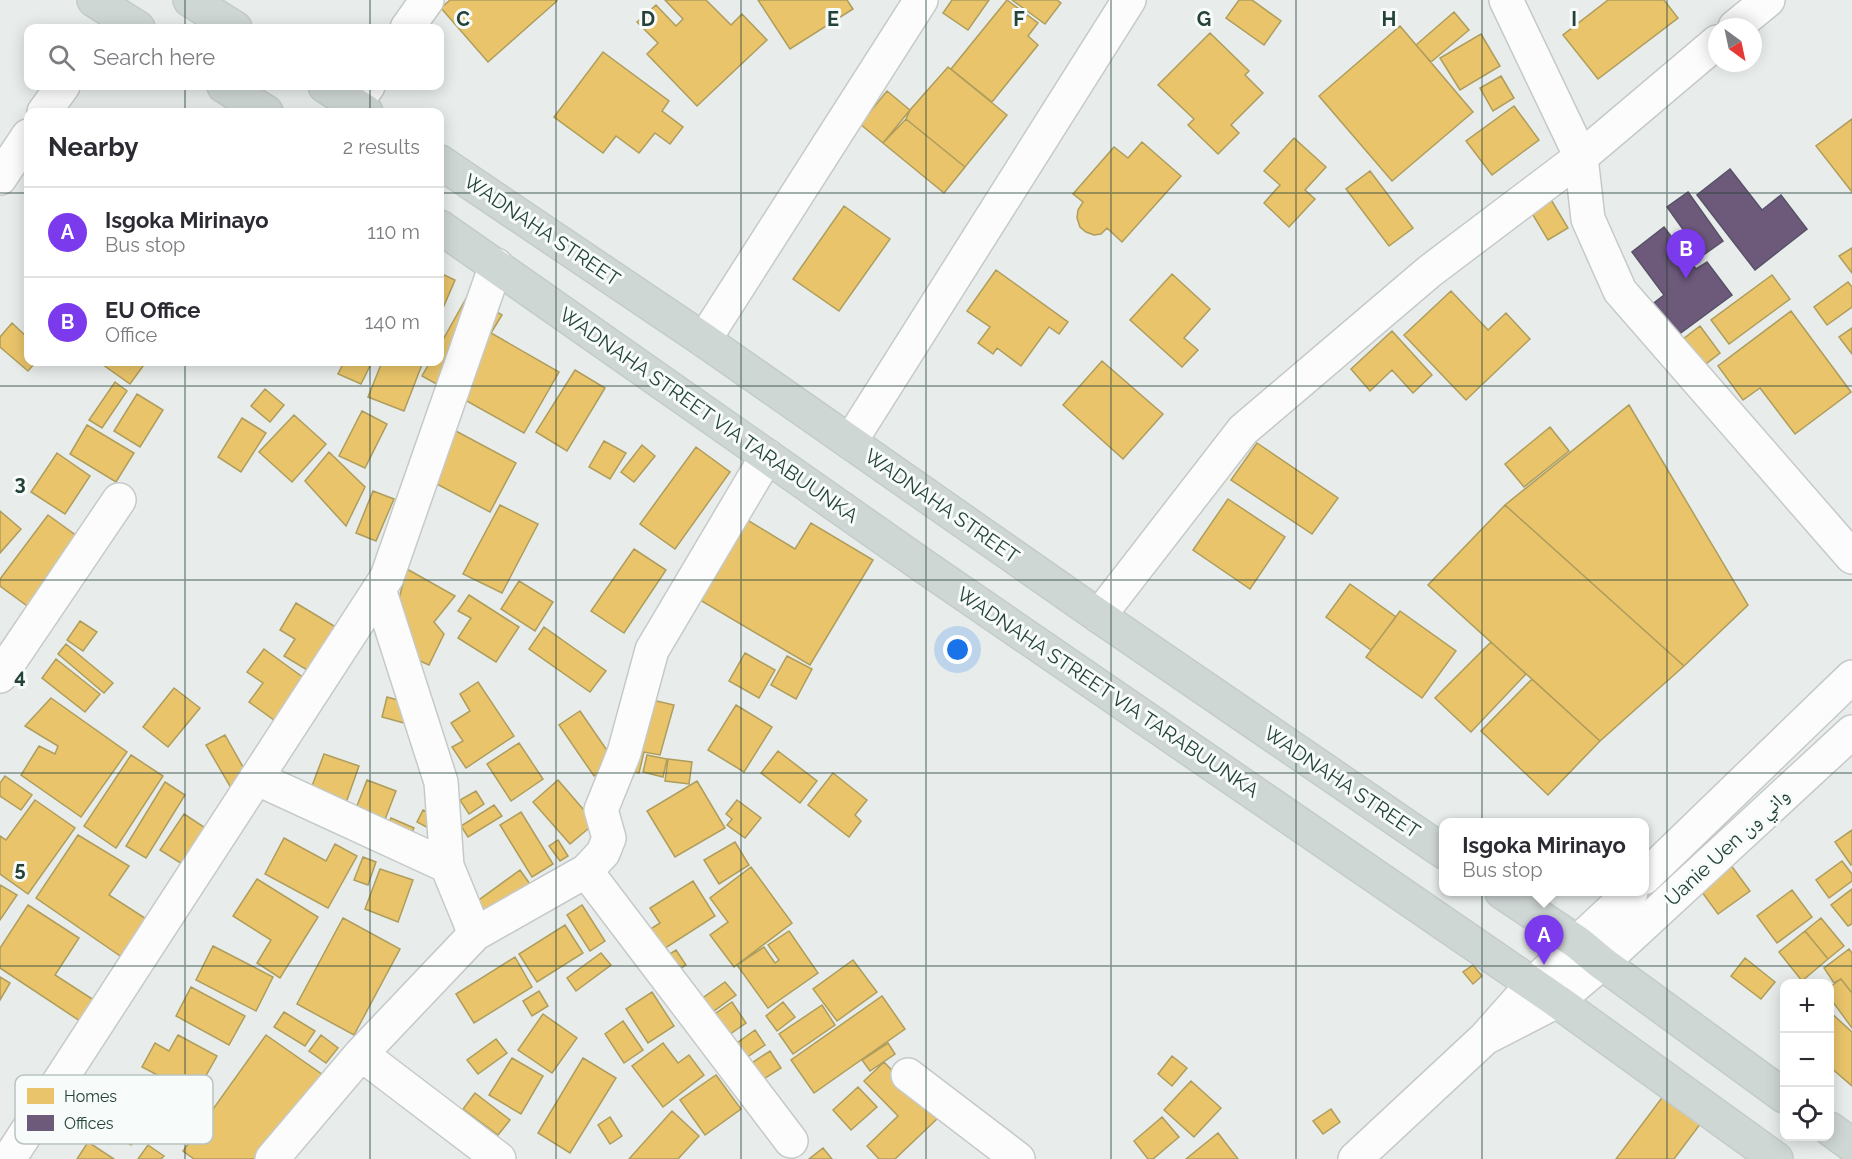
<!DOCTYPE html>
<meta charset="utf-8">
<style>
:root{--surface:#fff;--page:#f7f7f7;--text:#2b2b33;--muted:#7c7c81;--line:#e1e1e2;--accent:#7c3aed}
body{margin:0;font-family:Raleway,"Noto Naskh Arabic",sans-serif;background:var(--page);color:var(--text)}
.controls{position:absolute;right:18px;bottom:18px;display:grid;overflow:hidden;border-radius:12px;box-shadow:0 3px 15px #0003}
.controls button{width:54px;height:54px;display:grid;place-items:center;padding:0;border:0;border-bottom:2px solid var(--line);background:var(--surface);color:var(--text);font:30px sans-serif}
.compass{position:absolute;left:1708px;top:18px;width:54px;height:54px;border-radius:50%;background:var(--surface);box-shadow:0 3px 15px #0003;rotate:147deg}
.you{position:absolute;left:958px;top:650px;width:21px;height:21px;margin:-15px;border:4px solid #fff;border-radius:50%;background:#1a73e8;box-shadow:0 0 0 9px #1a73e833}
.badge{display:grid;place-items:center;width:39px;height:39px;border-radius:50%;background:var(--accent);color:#fff;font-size:20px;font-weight:700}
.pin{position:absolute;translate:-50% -50px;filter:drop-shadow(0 2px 3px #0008)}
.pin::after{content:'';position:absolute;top:32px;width:21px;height:18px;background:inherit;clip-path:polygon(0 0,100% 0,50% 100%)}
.popup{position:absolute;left:1439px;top:818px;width:210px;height:78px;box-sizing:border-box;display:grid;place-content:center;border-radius:12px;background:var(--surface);filter:drop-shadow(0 2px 4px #0005);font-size:20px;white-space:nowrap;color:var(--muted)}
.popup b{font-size:22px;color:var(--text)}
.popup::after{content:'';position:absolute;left:50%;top:100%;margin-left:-12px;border:12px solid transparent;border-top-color:var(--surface)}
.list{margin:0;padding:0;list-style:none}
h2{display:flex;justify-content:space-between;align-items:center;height:78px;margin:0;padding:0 24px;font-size:26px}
h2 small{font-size:20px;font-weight:400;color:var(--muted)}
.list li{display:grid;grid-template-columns:39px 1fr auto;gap:18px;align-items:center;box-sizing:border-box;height:90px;padding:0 24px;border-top:2px solid var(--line)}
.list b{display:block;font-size:22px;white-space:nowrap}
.list p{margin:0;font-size:20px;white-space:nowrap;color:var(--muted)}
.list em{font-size:20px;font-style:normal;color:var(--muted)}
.icon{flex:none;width:33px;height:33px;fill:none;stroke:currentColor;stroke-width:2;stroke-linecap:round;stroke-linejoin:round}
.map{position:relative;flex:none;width:1852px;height:1159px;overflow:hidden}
.search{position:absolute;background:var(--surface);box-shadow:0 3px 15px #0003;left:24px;top:24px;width:420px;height:66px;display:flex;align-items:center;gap:15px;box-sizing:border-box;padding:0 21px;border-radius:12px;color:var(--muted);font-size:22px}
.panel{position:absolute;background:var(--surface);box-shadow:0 3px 15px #0003;left:24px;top:108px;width:420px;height:258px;border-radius:12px}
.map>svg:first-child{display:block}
.homes{fill:#e9c46a;stroke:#ae9d5c;stroke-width:1.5}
.offices{fill:#6d597a;stroke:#575267;stroke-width:1.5}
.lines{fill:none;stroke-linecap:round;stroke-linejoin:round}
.minor-casing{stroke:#c5cac8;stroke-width:36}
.major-casing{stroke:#c3ccc9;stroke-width:36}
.minor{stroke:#fcfcfc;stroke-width:33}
.major{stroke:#cfd7d5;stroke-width:33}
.grid{fill:none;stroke:#24423a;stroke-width:1.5;stroke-opacity:0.55}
.labels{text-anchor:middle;stroke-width:6;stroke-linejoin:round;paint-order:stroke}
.street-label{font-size:20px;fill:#24423a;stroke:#f7fbf9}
.key{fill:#f7fbf9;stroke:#b8c4c0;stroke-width:1.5}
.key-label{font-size:16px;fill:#24423a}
.grid-label{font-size:20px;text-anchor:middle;font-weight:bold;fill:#24423a;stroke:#f7fbf9;stroke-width:6;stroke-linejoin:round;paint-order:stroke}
</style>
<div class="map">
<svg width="1852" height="1159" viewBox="0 0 1852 1159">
<rect width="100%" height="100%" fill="#e8edeb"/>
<path class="homes" d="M450,0H557V1L488,62L441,8Z
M665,0H706L731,25L742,14L767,40L697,106L647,54L658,43L637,22L656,5L676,26L683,19Z
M758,0H847L853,9L790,49Z
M952,0H989L968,30L943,13Z
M1007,0L1038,23L1028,36L1038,45L992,102L951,69Z
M1012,0H1057L1061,3L1045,24Z
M1239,0H1252L1281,21L1264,45L1226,18Z
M1608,0H1664L1678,18L1598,79L1563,35Z
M1454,12L1469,30L1431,62L1416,45Z
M1400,26L1473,112L1392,181L1319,96Z
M1210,33L1249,71L1245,75L1263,93L1231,125L1239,133L1218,154L1188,125L1194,119L1158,85Z
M1481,34L1500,66L1460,90L1440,58Z
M603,52L669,101L662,111L683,127L670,144L655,133L639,153L616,136L603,153L554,117Z
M948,67L1007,115L965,167L906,119L910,110Z
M1501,76L1514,98L1493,111L1480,88Z
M887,91L910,110L883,143L860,124Z
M1514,106L1539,140L1492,175L1466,141Z
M906,119L965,167L944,193L883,143Z
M1852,119V192L1816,146Z
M1294,138L1326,167L1305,190L1315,199L1289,227L1264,203L1280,185L1264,171Z
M1142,142L1181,176L1122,242L1107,228L1101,234L1094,235L1086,232L1080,227L1077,218L1078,210L1083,202L1073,194L1114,147L1128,158Z
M1370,171L1413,228L1389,246L1346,189Z
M1550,198L1568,228L1548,240L1530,210Z
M844,206L890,239L839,311L793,279Z
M1852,248V273L1839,256Z
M996,270L1068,322L1059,334L1049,327L1021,366L997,348L993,354L978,343L990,327L967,311Z
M440,273L455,280L440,315Z
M1172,274L1210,309L1184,338L1198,350L1182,367L1130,320Z
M1772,275L1790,299L1729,344L1711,320Z
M1848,282L1852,287V307L1827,325L1814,307Z
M1451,291L1488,330L1506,313L1530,339L1466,400L1404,335Z
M468,295L502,315L491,333L559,372L524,433L422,376L430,362H440V345Z
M1791,311L1851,392L1795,434L1760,388L1743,400L1718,366Z
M12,323L28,338V362H36L28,371L0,347V337Z
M1700,326L1720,353L1698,370L1678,343Z
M1852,328V354L1839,337Z
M1392,331L1432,375L1413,393L1392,370L1370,391L1351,369Z
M1102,361L1163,414L1123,459L1063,405Z
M99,362H146L130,384Z
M344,362H372L361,384L338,374Z
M382,362H423L404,411L368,397Z
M575,370L605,388L567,451L536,432Z
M115,382L127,391L102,428L89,420Z
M265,389L284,405L270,422L251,406Z
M137,394L163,410L140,447L114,431Z
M1629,405L1748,605L1684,666L1505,505Z
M362,411L387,424L365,468L339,456Z
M294,415L326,444L292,482L259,452Z
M242,418L266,433L241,472L218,457Z
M439,422L516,463L490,512L412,471Z
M87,425L134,453L116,482L70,454Z
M1550,427L1569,451L1524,487L1505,464Z
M604,441L626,453L610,479L589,467Z
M1257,443L1338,498L1312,534L1231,480Z
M642,445L655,456L634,482L621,472Z
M696,447L730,472L675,549L640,524Z
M329,452L365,487L346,526L305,481Z
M57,453L90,476L65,514L31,492Z
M373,491L394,499L376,541L356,533Z
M1228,499L1285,537L1250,589L1193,550Z
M500,505L538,524L502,593L463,574Z
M1505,505L1684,666L1600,741L1428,585Z
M726,507L795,549L811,523L873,560L810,665L678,587Z
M0,511L21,529L0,553Z
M48,515L81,539L30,608L0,586V579Z
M634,549L666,570L624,633L591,611Z
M407,569L455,596L434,622L444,634L429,665L386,646Z
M519,581L553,602L535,631L501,609Z
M1350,584L1396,617L1371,650L1326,617Z
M469,595L519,627L496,662L458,638L471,618L458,611Z
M296,603L349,635L322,679L284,656L295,639L280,630Z
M1400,611L1456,651L1422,698L1366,657Z
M80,621L97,632L83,651L67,640Z
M544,627L606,671L590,692L529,649Z
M1491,642L1526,674L1471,732L1435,698Z
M66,644L113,683L104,693L58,654Z
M264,649L319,689L289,731L249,702L263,683L247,672Z
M745,653L775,670L759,698L729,681Z
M787,656L812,669L796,699L771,685Z
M56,659L100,694L85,712L42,678Z
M1532,679L1600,741L1548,795L1481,731Z
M478,682L514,736L466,768L452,747L463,741L451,723L470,711L460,694Z
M174,688L200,708L168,747L143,727Z
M635,696L674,705L660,755L644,752L639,773L616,768Z
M387,697L409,703L404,723L382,717Z
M51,698L127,752L81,817L21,775L39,746L55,754L58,746L25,726Z
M736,705L772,727L744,772L708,750Z
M580,711L615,762L594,776L559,725Z
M225,735L252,783L234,793L206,745Z
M519,743L543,779L511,801L487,764Z
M778,751L817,781L800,803L761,773Z
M324,754L359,766L342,814L306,802Z
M131,755L163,776L116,848L84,826Z
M647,755L667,759L663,777L643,772Z
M668,759L692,762L689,784L665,781Z
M833,773L867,800L855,815L861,821L849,837L808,805Z
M5,776L32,795L21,810L0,796V783Z
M367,780L396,791L379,835L350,824Z
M558,780L595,823L570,844L533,802Z
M697,781L725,828L675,857L647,811Z
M165,782L185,795L146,858L126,846Z
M476,791L484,804L469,814L460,800Z
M35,800L75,828L28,894L0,874V836L6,840Z
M737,800L761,818L745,838L727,825L732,819L726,814Z
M494,805L502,816L468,837L461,826Z
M423,810L438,818L432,830L417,822Z
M521,812L553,864L532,877L500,825Z
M184,814L213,833L190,869L160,850Z
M391,818L414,828L405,847L382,837Z
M1852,830V864L1851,865L1835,842Z
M78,835L129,866L109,895L151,922L126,960L36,898Z
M284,838L326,861L335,844L357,856L328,908L265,874Z
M558,840L568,856L560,861L549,846Z
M735,842L749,865L719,884L704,860Z
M363,857L376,862L368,885L354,880Z
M1842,861L1852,874V881L1829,898L1816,880Z
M1730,864L1750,891L1718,914L1699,888Z
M751,867L792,923L734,967L710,935L728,922L710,898Z
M380,869L413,880L398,922L365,909Z
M520,870L542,901L497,933L476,902Z
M257,879L318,917L280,978L257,963L271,940L233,916Z
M693,881L715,916L653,956L640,936L660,923L650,908Z
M0,885L17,895L0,920Z
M1852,889V924L1848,926L1831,905Z
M1792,890L1812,917L1777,943L1757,916Z
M28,905L79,938L55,975L100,1004L86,1025L0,968V948Z
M582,905L605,941L590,951L567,915Z
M343,918L400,949L354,1035L297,1004Z
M1821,918L1844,946L1828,959L1805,931Z
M565,925L583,953L537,982L519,954Z
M789,931L818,973L768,1008L737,965L764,947L775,963L779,960L768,945Z
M1805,931L1828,959L1802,981L1779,952Z
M213,946L273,977L256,1011L196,980Z
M1849,949L1852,953V993L1841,979L1834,983L1824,968Z
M676,950L686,965L660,981L651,966Z
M601,953L611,965L576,991L567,978Z
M515,957L532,987L474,1023L456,994Z
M1745,958L1775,982L1761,999L1731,976Z
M853,960L877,992L837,1021L813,989Z
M1473,965L1482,976L1473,984L1463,972Z
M0,977L10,983L0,1000Z
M1841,979L1852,993V1028L1830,998V987Z
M725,982L736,995L700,1021L690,1007Z
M191,987L245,1016L229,1045L176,1016Z
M539,991L548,1006L532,1016L523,1001Z
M652,992L674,1026L648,1043L626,1009Z
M882,996L905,1029L814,1093L791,1060Z
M732,1002L746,1023L720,1041L706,1020Z
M783,1002L795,1017L777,1031L766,1016Z
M822,1005L835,1025L793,1054L779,1034Z
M284,1012L315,1031L305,1046L274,1027Z
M1830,1012L1852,1032V1086L1830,1067Z
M543,1014L577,1038L552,1073L518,1050Z
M623,1021L643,1050L624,1063L605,1034Z
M755,1030L765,1045L733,1067L723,1053Z
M178,1035L217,1056L195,1095L142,1067L155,1043L169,1051Z
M266,1035L323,1075L263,1159H194L183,1151Z
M321,1035L338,1048L326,1063L309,1051Z
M496,1039L507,1053L478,1074L467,1060Z
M663,1043L678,1063L689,1055L704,1075L663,1107L632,1066Z
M888,1043L895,1054L870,1071L862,1060Z
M770,1051L781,1068L748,1089L738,1072Z
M1172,1056L1187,1068L1172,1086L1158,1074Z
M512,1058L543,1076L521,1114L489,1095Z
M583,1058L616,1078L570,1153L538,1133Z
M884,1062L938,1118L895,1159H879L867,1146L898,1116L864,1081Z
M716,1075L741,1109L705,1135L680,1100Z
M131,1080L152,1093L138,1115L146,1121L131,1145L102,1127Z
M1191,1081L1221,1108L1194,1137L1164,1110Z
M858,1087L877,1107L851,1130L833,1110Z
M475,1093L510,1120L498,1135L463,1109Z
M1664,1095L1701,1123L1674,1159H1616Z
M1331,1109L1340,1122L1323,1134L1313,1121Z
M672,1111L699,1136L678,1159H629Z
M610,1117L622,1136L610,1144L598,1125Z
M1162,1117L1179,1137L1153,1159H1148L1134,1141Z
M1218,1133L1238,1159H1186Z
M88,1142L114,1159H77Z
M148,1145L164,1156L161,1159H138Z
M823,1148L832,1159H809Z"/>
<path class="offices" d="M1730,169L1762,210L1781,195L1807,229L1755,270L1697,195Z
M1688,192L1723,241L1702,256L1667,207Z
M1664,227L1696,269L1707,262L1732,295L1674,338L1650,306L1664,295L1632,252Z"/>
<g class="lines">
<defs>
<path id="minor" d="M1506,0L1581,157L1588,219L1620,291L1852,557
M1735,27L1768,0
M407,28L427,0
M354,105L368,86
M44,112L63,86
M0,178L28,136
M704,340L921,0
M850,442L1129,0
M1099,616L1243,430L1430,271L1581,157L1717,42
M0,676L119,500
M256,778L447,866L441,782L379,589
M447,866L475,934
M586,871L603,853L609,838L601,810L624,753L652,650L767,456
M1644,878L1852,677
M1485,1038L1557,1001L1602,963L1852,732
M361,1054L499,1159
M908,1075L1018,1159
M9,1159L387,577L496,265
M272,1159L361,1054L475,934L586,871L791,1141
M1355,1159L1485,1038L1533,984L1631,892"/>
<path id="major" d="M94,0L138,28
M190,0L235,28
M224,86L266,112
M325,86L366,112
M440,162L704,340L1099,616L1444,852
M440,227L925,567L1557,1001L1776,1159
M1502,892L1578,943L1602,963L1784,1096
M1830,1129L1852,1145"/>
</defs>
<use href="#minor" class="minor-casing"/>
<use href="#major" class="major-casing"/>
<use href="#minor" class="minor"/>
<use href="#major" class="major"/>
</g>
<path class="grid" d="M185,0V28M370,0V28M556,0V1159M741,0V1159M926,0V1159M1111,0V1159M1296,0V1159M1482,0V1159M1667,0V1159M185,86V112M370,86V112M0,193H28M440,193H1852M185,362V1159M370,362V1159M0,386H1852M0,580H1852M0,773H1852M0,966H1852"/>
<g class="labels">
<g class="street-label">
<text transform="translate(542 230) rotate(34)" y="7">WADNAHA STREET</text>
<text transform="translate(709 415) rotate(35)" y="7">WADNAHA STREET VIA TARABUUNKA</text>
<text transform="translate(942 506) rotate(35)" y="7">WADNAHA STREET</text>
<text transform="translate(1108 692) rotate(34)" y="7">WADNAHA STREET VIA TARABUUNKA</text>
<text transform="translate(1342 782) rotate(34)" y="7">WADNAHA STREET</text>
<text transform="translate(1727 847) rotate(-43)" y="7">Uanie Uen واني ون</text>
</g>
</g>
<rect x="15" y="1075" width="198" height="69" rx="9" class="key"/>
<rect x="27" y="1088" width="27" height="16" fill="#e9c46a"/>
<rect x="27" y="1115" width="27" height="16" fill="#6d597a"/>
<g class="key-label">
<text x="64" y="1102">Homes</text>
<text x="64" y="1129">Offices</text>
</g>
<g class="grid-label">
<text x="463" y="26">C</text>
<text x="648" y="26">D</text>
<text x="833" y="26">E</text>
<text x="1019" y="26">F</text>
<text x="1204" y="26">G</text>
<text x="1389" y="26">H</text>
<text x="1574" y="26">I</text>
<text x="20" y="490">3</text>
<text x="20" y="683">4</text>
<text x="20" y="876">5</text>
</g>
</svg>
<div class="controls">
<button>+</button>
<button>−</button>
<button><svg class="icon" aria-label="locate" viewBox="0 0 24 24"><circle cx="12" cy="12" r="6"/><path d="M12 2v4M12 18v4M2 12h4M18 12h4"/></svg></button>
</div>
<svg class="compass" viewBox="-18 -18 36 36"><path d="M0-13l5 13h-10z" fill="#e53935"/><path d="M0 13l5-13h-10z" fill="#7c7c81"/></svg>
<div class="you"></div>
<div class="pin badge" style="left:1544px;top:965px">A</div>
<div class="popup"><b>Isgoka Mirinayo</b>Bus stop</div>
<div class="pin badge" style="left:1686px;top:279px">B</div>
<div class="search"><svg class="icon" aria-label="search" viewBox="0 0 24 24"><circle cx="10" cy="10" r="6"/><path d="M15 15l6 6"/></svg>Search here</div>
<section class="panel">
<h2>Nearby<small>2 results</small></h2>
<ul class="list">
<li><span class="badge">A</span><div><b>Isgoka Mirinayo</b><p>Bus stop</p></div><em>110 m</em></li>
<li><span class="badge">B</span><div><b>EU Office</b><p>Office</p></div><em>140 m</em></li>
</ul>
</section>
</div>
